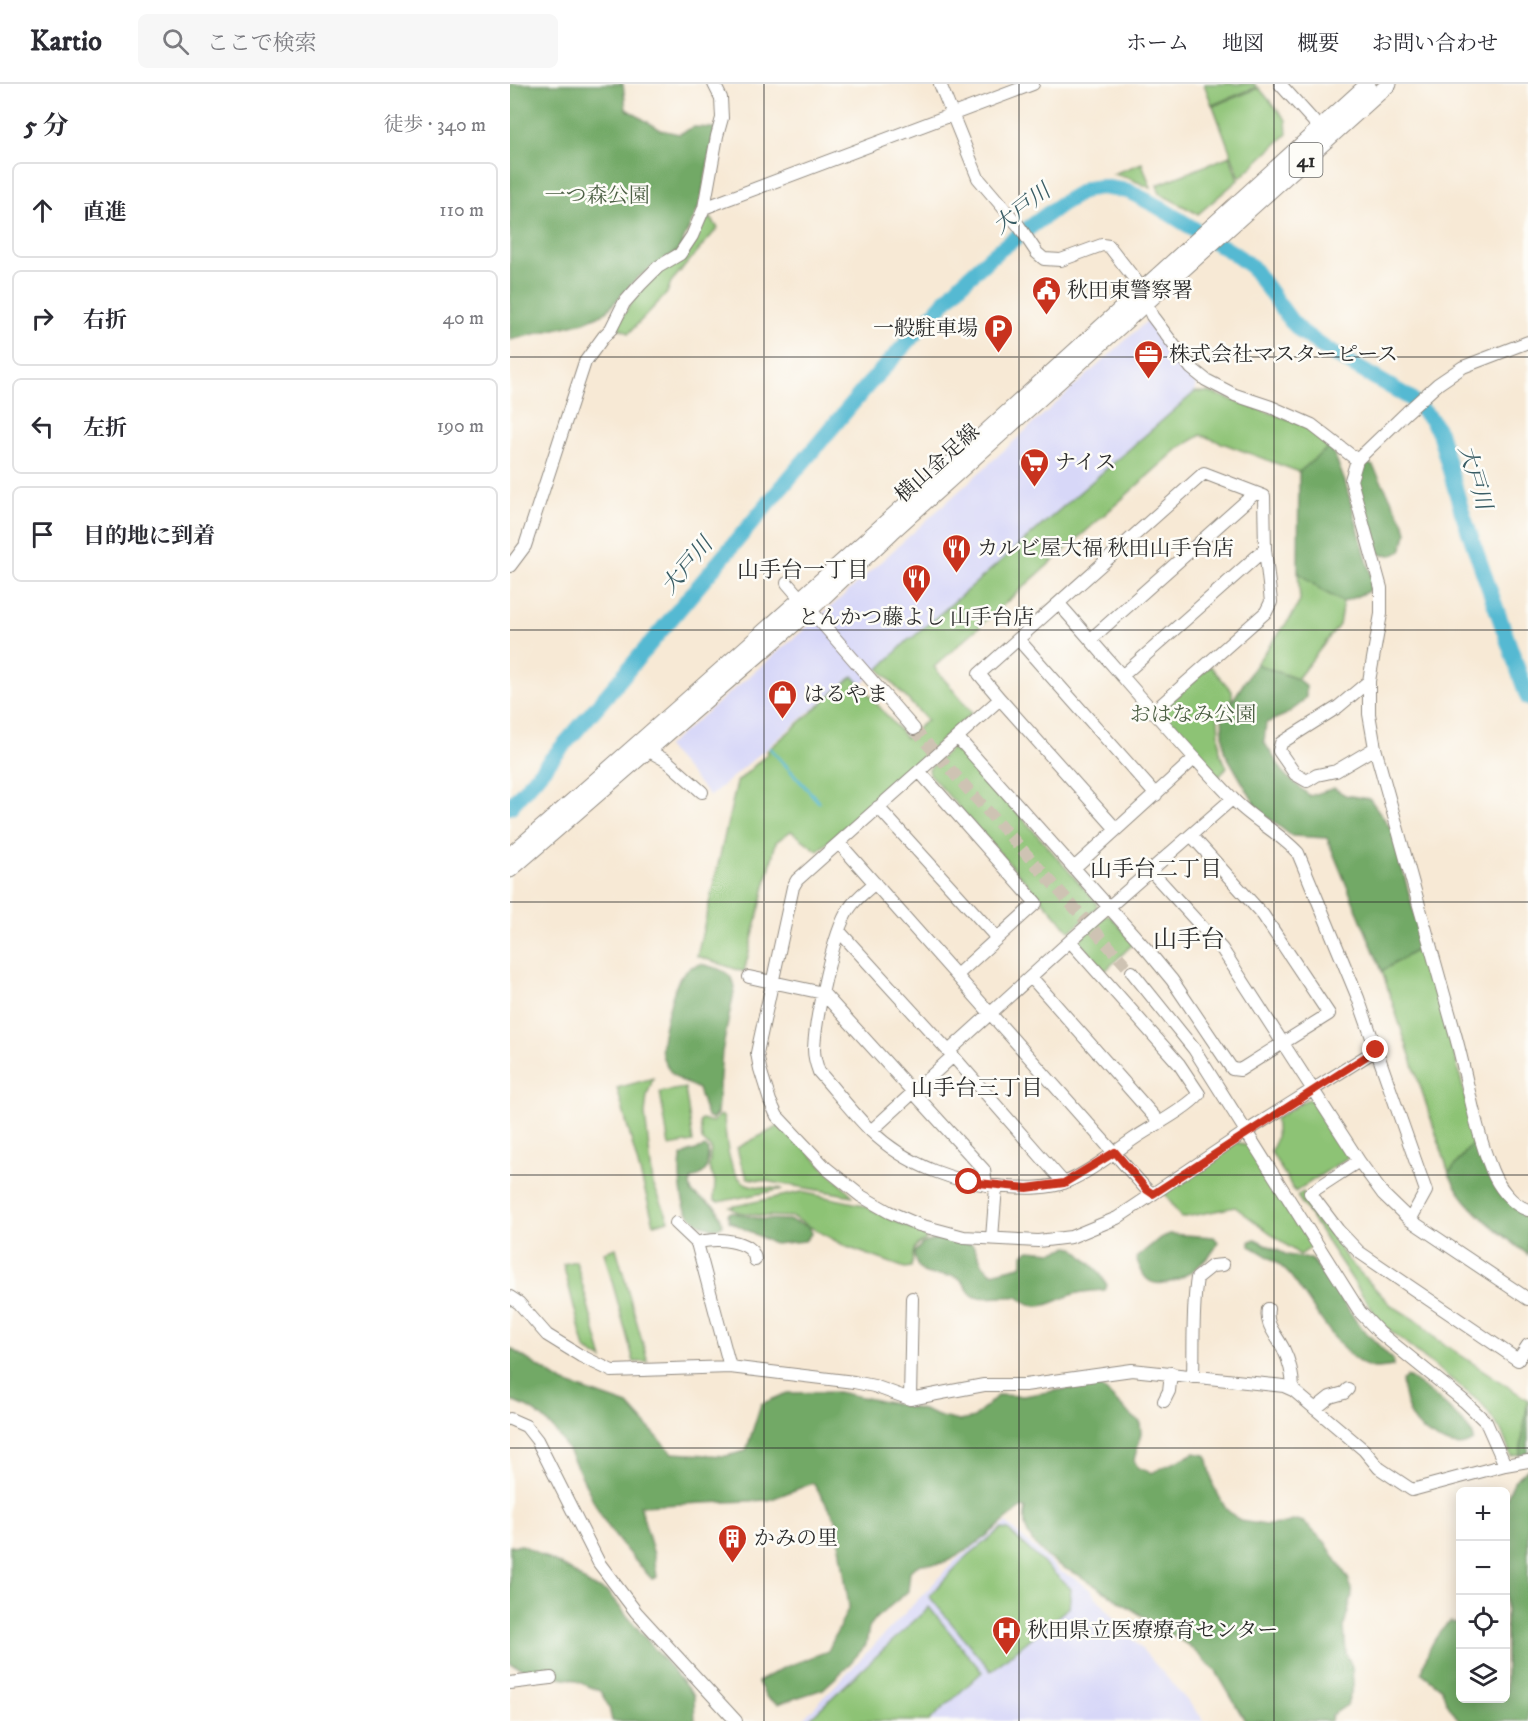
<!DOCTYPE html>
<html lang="ja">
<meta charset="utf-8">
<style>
:root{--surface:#fff;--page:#f7f7f7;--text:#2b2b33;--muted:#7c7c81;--line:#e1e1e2}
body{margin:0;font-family:"IM FELL DW Pica","Noto Serif JP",serif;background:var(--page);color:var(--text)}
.controls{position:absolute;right:18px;bottom:18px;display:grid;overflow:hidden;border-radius:9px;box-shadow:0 3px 15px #0003}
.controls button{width:54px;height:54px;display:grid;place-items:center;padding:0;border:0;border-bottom:2px solid var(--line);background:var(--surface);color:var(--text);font:30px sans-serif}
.stop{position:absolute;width:18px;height:18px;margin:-14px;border:4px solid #c8321e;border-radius:50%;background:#fff}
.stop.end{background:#c8321e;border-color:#fff;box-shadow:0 2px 6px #0008}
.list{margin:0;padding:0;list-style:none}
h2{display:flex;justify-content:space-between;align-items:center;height:78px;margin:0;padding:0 24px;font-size:26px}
h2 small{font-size:20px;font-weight:400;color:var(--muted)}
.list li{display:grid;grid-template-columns:39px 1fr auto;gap:18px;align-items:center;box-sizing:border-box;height:96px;margin:0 12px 12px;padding:0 12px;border:2px solid var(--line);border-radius:9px}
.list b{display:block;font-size:22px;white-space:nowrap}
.list em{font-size:20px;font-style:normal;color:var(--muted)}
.icon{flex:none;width:33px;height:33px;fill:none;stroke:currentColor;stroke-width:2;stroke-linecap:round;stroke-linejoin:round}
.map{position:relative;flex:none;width:1018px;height:1637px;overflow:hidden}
header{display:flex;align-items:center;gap:36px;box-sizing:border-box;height:84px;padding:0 30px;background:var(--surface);border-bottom:2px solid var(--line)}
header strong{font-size:28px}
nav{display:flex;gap:33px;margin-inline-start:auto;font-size:21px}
.search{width:420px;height:54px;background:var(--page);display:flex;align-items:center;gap:15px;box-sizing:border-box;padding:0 21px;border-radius:9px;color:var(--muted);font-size:22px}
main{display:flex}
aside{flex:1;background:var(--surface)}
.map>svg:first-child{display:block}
.built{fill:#d7d7f8}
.green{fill:#8dc375;stroke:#5c7750;stroke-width:1.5}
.forest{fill:#72a966;stroke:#4e6a48;stroke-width:1.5}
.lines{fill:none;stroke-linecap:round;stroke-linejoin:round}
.stream{stroke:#54b9d2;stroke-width:3}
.river{stroke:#54b9d2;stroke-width:16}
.minor-tunnel{stroke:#cec3b3;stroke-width:12;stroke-dasharray:12 6;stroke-linecap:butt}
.minor-casing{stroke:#918a80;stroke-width:14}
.major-casing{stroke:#918a80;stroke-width:17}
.minor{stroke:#fff;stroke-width:12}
.major{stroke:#fff;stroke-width:15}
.route{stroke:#c8321e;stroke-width:8}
.grid{fill:none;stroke:#2b2b2b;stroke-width:1.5;stroke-opacity:0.55}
.labels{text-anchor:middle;stroke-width:5;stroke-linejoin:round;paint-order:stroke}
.shield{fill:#fdfcf7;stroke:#6a6a68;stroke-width:1.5}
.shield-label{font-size:20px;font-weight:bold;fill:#2b2b2b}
.park-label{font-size:21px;fill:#4d6045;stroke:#fdfcf7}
.poi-label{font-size:21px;fill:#2b2b2b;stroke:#fdfcf7;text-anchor:start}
.street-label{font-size:21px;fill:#2b2b2b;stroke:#fdfcf7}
.water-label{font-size:22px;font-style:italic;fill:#395d65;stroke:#fdfcf7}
.neighbourhood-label{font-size:22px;fill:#2b2b2b;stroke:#fdfcf7}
.quarter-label{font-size:24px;fill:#2b2b2b;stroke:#fdfcf7}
</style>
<header>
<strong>Kartio</strong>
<div class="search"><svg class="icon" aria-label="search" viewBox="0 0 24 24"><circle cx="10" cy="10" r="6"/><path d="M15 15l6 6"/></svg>ここで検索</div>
<nav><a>ホーム</a><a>地図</a><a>概要</a><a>お問い合わせ</a></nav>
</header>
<main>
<aside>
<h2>5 分<small>徒歩 · 340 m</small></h2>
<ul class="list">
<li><svg class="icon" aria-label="ahead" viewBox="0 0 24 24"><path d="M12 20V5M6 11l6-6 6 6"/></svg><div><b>直進</b></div><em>110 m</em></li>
<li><svg class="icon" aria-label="right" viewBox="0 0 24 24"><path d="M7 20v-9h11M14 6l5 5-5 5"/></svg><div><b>右折</b></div><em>40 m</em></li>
<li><svg class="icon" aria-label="left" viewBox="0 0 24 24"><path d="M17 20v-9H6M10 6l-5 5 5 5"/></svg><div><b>左折</b></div><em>190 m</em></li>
<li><svg class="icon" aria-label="arrive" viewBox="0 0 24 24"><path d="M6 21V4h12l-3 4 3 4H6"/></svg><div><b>目的地に到着</b></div></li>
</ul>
</aside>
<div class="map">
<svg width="1018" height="1637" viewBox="0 0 1018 1637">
<rect width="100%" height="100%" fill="#fdfcf7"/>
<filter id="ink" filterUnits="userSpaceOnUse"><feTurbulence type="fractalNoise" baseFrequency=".0167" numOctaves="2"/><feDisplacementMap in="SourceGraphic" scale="12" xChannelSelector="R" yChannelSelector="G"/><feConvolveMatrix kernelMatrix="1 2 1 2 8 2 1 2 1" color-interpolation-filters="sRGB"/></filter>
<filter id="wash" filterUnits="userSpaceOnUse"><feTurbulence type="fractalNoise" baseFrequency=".008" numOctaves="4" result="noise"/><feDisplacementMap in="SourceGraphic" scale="24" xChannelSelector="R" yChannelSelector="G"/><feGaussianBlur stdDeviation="1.35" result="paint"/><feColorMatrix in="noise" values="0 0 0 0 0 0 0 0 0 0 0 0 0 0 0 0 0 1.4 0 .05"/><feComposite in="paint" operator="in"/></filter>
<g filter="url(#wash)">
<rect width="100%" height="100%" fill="#f7e9d5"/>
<path class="built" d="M638,236L651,250L686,300L685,308L351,601L342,592L200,712L156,663L323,521Z
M496,1439L551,1488L568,1496L580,1506L695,1637H291L446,1476Z"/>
<path class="green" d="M694,0H744L747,3L702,21Z
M749,4L776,36L777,50L730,94L703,22Z
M720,72L728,96L688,130L650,110L647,101Z
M632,79L641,104L618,94L603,90Z
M200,133L208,144L161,198L157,209L119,249L107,243V241L129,206Z
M685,308H699L793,340L819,363L789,388L691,351L669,364L424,583L462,629L308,767L281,747L266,758L234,888L187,872L227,698L258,669L257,667L343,592L396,654L417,636L369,585L400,554L401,555Z
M788,488L811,506L833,518L829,541L787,595L746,580L781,533L790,517Z
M700,582L722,607V614L708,633L710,670L717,683L709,693L650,628Z
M442,664H451L586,818L587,823L562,846H559L420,691L419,685Z
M596,831L601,833L624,859L595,887L570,859V855Z
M913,862L936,937L966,1055L939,1089L872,887Z
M143,994L137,1012L135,1030L143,1100L159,1136L144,1140L107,1004Z
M175,1004L183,1058L159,1062L150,1008Z
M804,1015L838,1068L837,1074L785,1108L761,1068C767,1057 767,1048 765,1035L796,1016Z
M211,1031L214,1034C216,1053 217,1095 240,1101C250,1104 262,1104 273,1105L208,1118L204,1116L205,1097L199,1084L201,1064L192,1056L190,1038L192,1035L202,1038Z
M271,1041L343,1112L238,1094L231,1080L227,1064Z
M727,1058L740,1063L803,1162L790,1171L725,1123L671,1134L654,1108Z
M291,1108L349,1120L414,1150L416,1156C399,1162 405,1170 401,1183L395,1184L337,1163L282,1133L253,1132L228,1128L220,1123Z
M793,1108L837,1175L881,1221L910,1239L925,1254L1018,1316L1010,1371L1001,1372L992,1348L972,1320L871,1239L787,1112Z
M106,1164L138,1278H124L94,1168Z
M66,1177L93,1276L75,1265L53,1180Z
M491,1445L498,1446L561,1505L559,1523L481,1587L419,1512L455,1474Z
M419,1523L472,1588L419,1637H297Z"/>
<path class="forest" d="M0,0H113L116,25L151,46L169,50L184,43L205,44L190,121L169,165L127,194L95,229L74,238L0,256Z
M819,363L825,372L835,398L864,501L857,508L833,518L811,506L788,488L789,388Z
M857,379L863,382L893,437L897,448L891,467C884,472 871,474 866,466C863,461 861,453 860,447C854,429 840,396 857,379Z
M746,580L787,595L796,602V613L789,621L775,631L756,639L754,658L775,691L800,712L824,704L835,711L860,715L882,746L913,862L872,887L817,754L782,752L749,727L714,667L712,633Z
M191,880C207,884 221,886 225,903L212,968L207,1030L202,1035L197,1033L188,1005C177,999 164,995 158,984C156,980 153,975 152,971C149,957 163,902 172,891C177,884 183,882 191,880Z
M966,1055L974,1080L1018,1131V1171C991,1148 952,1124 939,1089Z
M195,1063L198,1065C197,1085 200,1087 181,1096L180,1101L182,1109L207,1124L213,1141C207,1146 203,1145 196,1142C187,1139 179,1133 175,1124C171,1112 168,1084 172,1072L179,1068Z
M221,1128L251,1135L279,1136L299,1143L302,1149L295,1157L264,1160L219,1137L218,1130Z
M660,1150L704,1153L708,1158C702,1177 656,1212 637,1195C632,1191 629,1181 626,1174L650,1154Z
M429,1154L462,1160C469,1170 471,1183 482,1189L510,1182L513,1179V1170L519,1166L543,1168L558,1163L564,1164L589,1188L597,1201L595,1206C584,1207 572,1207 561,1211C539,1219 529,1230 508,1213C497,1212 472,1215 466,1213C457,1210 457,1201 451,1196C437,1184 407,1203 404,1169L412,1160Z
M745,1155L777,1171L801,1175L824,1204L848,1240L883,1276V1282C877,1283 870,1284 865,1284C833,1282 798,1211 778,1189C767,1177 754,1170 740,1162V1157Z
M0,1264L52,1298L118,1321L162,1369L216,1372L236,1367L251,1320L277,1309L328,1308L413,1326L431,1333L449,1337L464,1334L488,1311L513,1312L587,1300C603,1312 614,1327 630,1338L631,1350L624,1376L628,1384L642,1389C655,1381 670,1377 684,1369L695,1371L698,1376L703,1401L716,1425L730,1437L756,1441L772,1440L787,1436L793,1438L815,1458L839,1496L842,1511L834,1542L836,1569L842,1583L843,1602L837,1621L822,1631L821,1637H735L706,1587L678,1561L567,1490C542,1480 507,1455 516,1425L513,1423C488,1441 463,1466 435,1478C420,1484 416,1473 400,1487L398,1507L366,1534L359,1543L356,1561L335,1585L313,1605L268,1620L257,1614L248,1598L273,1584L318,1567L339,1523L326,1435L303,1399L259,1416L130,1422L144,1471L147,1493L142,1495C124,1476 106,1456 92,1433C68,1391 53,1330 0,1317Z
M897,1292C921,1309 945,1326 963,1351V1357C954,1363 947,1363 936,1359C904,1347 896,1330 892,1297Z
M1018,1316V1370L1010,1371Z
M1018,1385V1637H949L936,1617L932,1605L912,1589C916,1570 925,1550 940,1538L950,1540V1614H996V1415L1005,1396Z
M12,1461L60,1486L81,1502L97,1508L184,1612L185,1637H102L99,1623L90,1607L62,1595L21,1589L0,1579V1462Z"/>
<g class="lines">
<path class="stream" d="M260,664L309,718"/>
<path class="river" d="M0,723L91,618L357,302L451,200L484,170L551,120L577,105L591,103L618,107L647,122L723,169L742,183L781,237L792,248L817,266L900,314L920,334L929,348L952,428L1018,614"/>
</g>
</g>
<g filter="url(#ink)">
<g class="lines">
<path class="minor-tunnel" d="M404,645L622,888"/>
<defs>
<path id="minor" d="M430,0L468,94L509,142L527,169L534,175L551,176L592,161L599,162L627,198L642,232L681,284L696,296L725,311L761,323L802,341L847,376
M770,0L816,51
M194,124L523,0
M1018,258L953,283L928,300L897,328L847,376L841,396L871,504V530L859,597V630L865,664C891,760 919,855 945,950C958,996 964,1043 982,1087C988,1102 1002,1121 1018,1126
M0,482L15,462L75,278L94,252L101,245L114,219L130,201L148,183L170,170L182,152L194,124L207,52L212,34L211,14L204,0
M277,499L404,645
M549,520C607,585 662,652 722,714C741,735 769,748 788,769L848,914L916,1107L900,1136
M508,555L646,711
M581,555L744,410
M612,592L755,465
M859,597L828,623L771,659L769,667L785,690L797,697L807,691L826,687L865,664
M490,615L606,745
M643,628L756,528L761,518L755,465L754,412L694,389L469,590L490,615L287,796L283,803L247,969L250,985L260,1017L267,1032L316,1084L351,1112L379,1128L409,1141L454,1153L528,1157L561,1153L607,1134L737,1047L866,966
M448,654L638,867L662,896L722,985L730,986L819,930L753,831L681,751
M139,667L157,677L192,708
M409,687L526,819L448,890
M368,723L487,854
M329,759L637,1106L643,1110
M564,784L685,674
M640,786L712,865L849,1077L873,1110L900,1136L1018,1215
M365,799C356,807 345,815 339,825C323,847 305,937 304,965C304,974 306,980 309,988C326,1007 342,1028 360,1046C397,1082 447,1100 497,1103C515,1104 539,1105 556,1098C580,1088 603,1069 625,1054C643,1042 676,1025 689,1010L669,980L560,857
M329,847L443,972L554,1099
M622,888L684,965L850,1228L870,1249L954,1317L976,1338L995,1381
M239,893L313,909L474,1086L476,1101
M521,893L649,1038
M439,967L560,857L722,715
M361,1047L443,972
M849,1077L800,1109L828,1146L849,1168L1008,1276L1018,1261
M166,1139L187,1159L220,1283
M482,1154L486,1103
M187,1159C202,1153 244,1155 245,1176
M0,1213L9,1219L37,1251L71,1272L102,1287L220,1283L344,1298L364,1302L400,1315L474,1301H515L622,1286L774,1302L783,1306L854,1366L869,1384L902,1406L995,1381L1018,1377
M758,1225C755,1241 766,1250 773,1264C780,1278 783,1291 783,1306
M683,1293C684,1260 682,1226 687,1194L702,1182L713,1181
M400,1315L402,1214
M654,1317L659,1307L661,1289
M805,1325L820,1313L834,1309L838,1305
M0,1335L16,1342L27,1356L89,1479L126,1528L226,1637
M0,1599L41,1594"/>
<path id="major" d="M0,771C291,519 574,258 858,0
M0,786L299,527L382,448L879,0"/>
</defs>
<use href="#minor" class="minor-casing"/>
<use href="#major" class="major-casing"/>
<use href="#minor" class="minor"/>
<use href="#major" class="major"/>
</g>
</g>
<g class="lines" filter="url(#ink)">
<path class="route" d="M459,1098L517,1104L554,1099L605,1068L637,1106L643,1110L866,966"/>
</g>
<path class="grid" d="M254,0V1637M509,0V1637M764,0V1637M0,273H1018M0,546H1018M0,818H1018M0,1091H1018M0,1364H1018"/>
<defs>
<symbol id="civic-pin" viewBox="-11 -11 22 30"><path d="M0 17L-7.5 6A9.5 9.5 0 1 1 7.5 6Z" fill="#c8321e" stroke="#fdfcf7"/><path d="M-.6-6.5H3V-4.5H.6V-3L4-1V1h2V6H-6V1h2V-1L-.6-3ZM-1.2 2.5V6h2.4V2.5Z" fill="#fff"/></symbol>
<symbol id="parking-pin" viewBox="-11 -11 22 30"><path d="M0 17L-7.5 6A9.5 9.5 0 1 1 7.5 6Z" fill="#c8321e" stroke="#fdfcf7"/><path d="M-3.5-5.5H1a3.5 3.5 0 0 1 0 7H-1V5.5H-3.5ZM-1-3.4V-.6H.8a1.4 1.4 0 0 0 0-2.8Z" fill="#fff"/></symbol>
<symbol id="office-pin" viewBox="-11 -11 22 30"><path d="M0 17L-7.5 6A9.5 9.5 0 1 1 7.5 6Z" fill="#c8321e" stroke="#fdfcf7"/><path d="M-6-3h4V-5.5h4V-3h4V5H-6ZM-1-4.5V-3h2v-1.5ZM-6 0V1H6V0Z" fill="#fff"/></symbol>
<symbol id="supermarket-pin" viewBox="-11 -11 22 30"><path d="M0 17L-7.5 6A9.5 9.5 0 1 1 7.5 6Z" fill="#c8321e" stroke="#fdfcf7"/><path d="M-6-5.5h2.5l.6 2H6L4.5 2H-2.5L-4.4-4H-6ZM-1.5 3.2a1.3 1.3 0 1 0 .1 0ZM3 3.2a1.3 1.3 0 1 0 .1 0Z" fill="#fff"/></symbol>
<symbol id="restaurant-pin" viewBox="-11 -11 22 30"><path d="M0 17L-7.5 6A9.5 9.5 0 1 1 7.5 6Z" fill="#c8321e" stroke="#fdfcf7"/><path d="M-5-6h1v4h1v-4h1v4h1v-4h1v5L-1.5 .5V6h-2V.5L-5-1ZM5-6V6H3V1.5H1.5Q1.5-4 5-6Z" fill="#fff"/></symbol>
<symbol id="shop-pin" viewBox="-11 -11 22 30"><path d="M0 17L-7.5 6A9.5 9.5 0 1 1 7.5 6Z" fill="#c8321e" stroke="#fdfcf7"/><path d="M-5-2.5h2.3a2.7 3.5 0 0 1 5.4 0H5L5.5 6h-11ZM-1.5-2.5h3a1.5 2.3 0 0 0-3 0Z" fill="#fff"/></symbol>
<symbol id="building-pin" viewBox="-11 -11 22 30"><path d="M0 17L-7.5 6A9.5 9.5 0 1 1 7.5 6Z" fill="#c8321e" stroke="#fdfcf7"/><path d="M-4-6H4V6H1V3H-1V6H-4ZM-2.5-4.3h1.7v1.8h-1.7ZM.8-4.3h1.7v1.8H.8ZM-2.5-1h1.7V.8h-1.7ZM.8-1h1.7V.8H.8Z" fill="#fff"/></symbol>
<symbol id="hospital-pin" viewBox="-11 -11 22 30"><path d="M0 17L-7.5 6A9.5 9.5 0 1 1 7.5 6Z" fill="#c8321e" stroke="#fdfcf7"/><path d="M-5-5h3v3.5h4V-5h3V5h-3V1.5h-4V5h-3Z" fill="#fff"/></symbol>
</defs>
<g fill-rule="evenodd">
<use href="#civic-pin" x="520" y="190" width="33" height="45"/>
<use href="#parking-pin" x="472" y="228" width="33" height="45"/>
<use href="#office-pin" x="622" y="254" width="33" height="45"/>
<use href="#supermarket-pin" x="508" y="362" width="33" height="45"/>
<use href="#restaurant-pin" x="430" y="448" width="33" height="45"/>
<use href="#restaurant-pin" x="390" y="478" width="33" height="45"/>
<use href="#shop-pin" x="256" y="594" width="33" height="45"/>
<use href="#building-pin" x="206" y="1438" width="33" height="45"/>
<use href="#hospital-pin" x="480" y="1530" width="33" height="45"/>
</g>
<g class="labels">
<rect class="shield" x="779.5" y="59" width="33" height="34" rx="4.5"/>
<g class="shield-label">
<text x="796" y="83">41</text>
</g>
<g class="park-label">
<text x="87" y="118">一つ森公園</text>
<text x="683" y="637">おはなみ公園</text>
</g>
<g class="poi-label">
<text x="557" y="213">秋田東警察署</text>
<text x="468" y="251" text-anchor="end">一般駐車場</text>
<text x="659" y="277">株式会社マスターピース</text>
<text x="545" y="385">ナイス</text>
<text x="467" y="471">カルビ屋大福 秋田山手台店</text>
<text x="406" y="540" text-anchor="middle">とんかつ藤よし 山手台店</text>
<text x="294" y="617">はるやま</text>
<text x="244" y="1461">かみの里</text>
<text x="517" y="1553">秋田県立医療療育センター</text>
</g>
<g class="street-label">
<text transform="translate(427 379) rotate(-42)" y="7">横山金足線</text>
</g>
<g class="water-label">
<text transform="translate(511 124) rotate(-38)" y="8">大戸川</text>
<text transform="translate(966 393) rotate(73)" y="8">大戸川</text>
<text transform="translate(176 481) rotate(-50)" y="8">大戸川</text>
</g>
<g class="neighbourhood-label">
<text x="293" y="493">山手台一丁目</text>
<text x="646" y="792">山手台二丁目</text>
<text x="467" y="1011">山手台三丁目</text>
</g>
<g class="quarter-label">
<text x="679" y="863">山手台</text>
</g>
</g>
</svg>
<div class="controls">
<button>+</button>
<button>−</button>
<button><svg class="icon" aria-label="locate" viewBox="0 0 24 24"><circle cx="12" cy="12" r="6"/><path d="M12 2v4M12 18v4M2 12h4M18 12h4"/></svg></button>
<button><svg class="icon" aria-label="layers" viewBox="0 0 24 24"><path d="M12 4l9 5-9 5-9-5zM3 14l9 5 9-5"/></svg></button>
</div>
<div class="stop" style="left:459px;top:1098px"></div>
<div class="stop end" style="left:866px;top:966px"></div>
</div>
</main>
